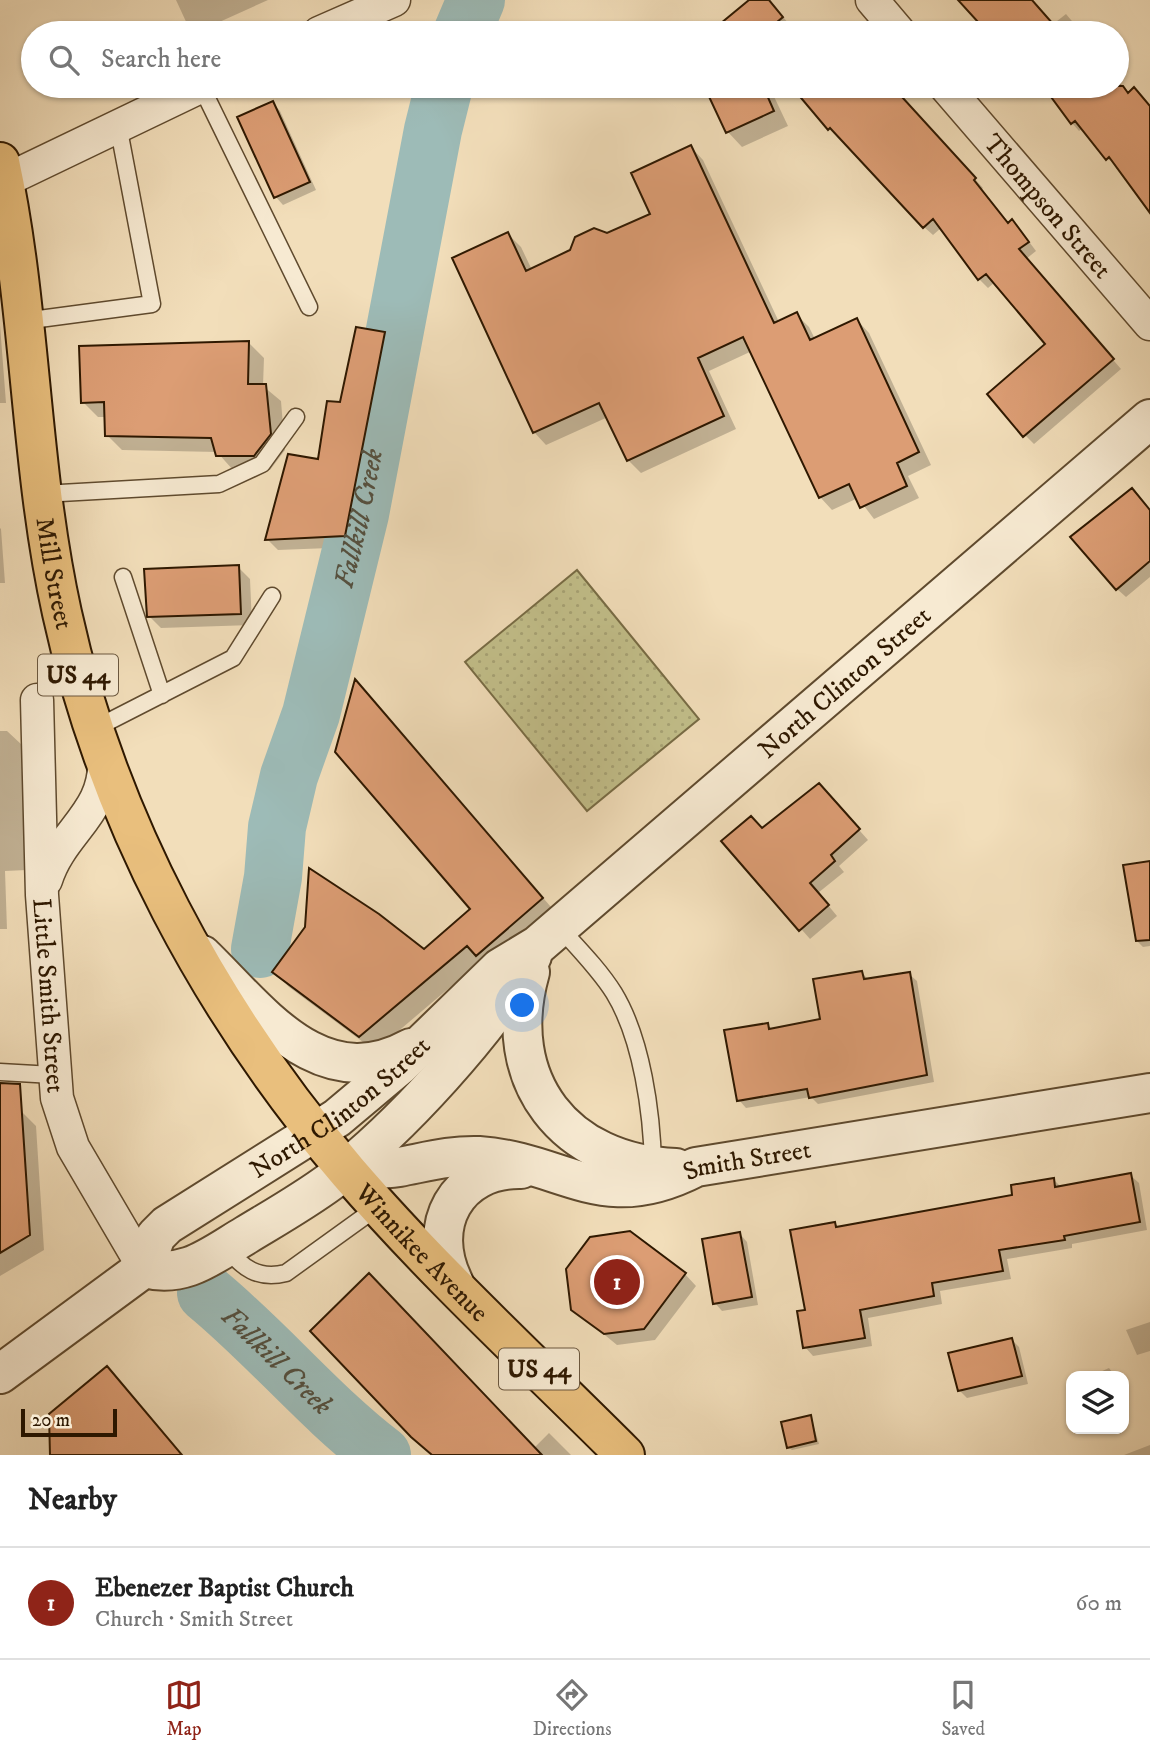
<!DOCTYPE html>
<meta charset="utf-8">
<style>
:root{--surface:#fff;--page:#f2f2f2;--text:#222;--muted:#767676;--line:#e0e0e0;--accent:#8f2418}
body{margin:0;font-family:"IM FELL DW Pica",serif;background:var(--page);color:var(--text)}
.controls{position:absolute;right:21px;bottom:21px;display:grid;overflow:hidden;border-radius:14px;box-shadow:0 2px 5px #0004}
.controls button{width:63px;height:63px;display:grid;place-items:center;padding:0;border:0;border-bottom:2px solid var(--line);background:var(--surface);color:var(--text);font:35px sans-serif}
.scale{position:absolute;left:21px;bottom:18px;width:96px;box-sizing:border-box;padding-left:7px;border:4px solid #2e1800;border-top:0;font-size:19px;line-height:24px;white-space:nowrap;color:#2e1800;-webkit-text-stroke:5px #f7ead2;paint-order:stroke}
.you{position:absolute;left:523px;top:1006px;width:24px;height:24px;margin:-18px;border:5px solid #fff;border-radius:50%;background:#1a73e8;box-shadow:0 0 0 10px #1a73e833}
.badge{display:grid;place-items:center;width:46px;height:46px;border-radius:50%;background:var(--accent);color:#fff;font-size:23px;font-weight:700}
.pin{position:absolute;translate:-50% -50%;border:4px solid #fff;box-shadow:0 2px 7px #0006}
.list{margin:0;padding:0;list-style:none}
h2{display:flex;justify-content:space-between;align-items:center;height:91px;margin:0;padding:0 28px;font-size:30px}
h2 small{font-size:23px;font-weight:400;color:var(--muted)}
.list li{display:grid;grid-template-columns:46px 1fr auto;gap:21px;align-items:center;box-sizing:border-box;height:112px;padding:0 28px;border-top:2px solid var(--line)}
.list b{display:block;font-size:26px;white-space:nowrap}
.list p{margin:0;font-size:23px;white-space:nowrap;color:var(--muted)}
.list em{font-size:23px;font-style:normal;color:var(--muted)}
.icon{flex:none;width:38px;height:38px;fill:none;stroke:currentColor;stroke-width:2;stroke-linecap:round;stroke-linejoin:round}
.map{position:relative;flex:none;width:1150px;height:1455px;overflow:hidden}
.search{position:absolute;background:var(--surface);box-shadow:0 2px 5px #0004;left:21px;right:21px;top:21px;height:77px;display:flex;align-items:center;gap:18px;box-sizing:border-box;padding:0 24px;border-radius:38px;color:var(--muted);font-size:26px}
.sheet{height:203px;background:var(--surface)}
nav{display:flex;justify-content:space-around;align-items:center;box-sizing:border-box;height:98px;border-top:2px solid var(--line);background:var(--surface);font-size:19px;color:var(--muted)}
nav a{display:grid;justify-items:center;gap:4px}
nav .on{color:var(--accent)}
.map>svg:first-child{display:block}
.green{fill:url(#green-dots);stroke:#786c45;stroke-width:2}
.shadow{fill:#0003}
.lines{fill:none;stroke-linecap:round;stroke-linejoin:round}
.river{stroke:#9dbbb7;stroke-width:58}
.building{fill:#dc9d74;stroke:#2e1800;stroke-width:2}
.service-casing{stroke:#5f4a2e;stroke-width:19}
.minor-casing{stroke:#5f4a2e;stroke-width:35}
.tertiary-casing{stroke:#5f4a2e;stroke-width:42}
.trunk-casing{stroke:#2e1800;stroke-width:42}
.service{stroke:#f7ead2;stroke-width:16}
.minor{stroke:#f7ead2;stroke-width:32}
.tertiary{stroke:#f7ead2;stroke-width:38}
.trunk{stroke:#e9bf7d;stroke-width:38}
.labels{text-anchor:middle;stroke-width:7;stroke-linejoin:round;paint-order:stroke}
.shield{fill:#f7ead2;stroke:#6a573f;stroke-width:2}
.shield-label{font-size:24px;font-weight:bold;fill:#2e1800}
.street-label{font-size:26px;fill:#2e1800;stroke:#f7ead2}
.water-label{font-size:28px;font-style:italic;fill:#555140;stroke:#f7ead2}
</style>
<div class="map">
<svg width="1150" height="1455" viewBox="0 0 1150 1455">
<defs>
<pattern id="green-dots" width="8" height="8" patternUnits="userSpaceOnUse" patternTransform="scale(1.75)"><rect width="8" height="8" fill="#c2bf8a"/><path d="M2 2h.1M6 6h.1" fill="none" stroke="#a7a375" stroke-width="1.8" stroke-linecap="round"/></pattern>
</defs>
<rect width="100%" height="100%" fill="#f2deba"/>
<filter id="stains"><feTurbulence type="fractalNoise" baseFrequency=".00286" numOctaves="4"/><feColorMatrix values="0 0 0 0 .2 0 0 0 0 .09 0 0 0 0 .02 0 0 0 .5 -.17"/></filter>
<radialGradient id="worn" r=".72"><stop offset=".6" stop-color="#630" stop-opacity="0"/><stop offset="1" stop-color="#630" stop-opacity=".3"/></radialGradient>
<path class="green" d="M577,570L699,719L587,811L465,662Z"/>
<path class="shadow" d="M176,0H268L195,33L188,26Z
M752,0H768L797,33H711Z
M959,0H1030L1052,25L1066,14L1082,33H988Z
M1117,79L1129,94L1150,107V210L1117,165L1108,159L1083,128L1079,131L1072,123L1041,86H1117Z
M706,86H769L788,126L742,147L727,131Z
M804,86H891L983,188L981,190L1009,224L1012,222L1021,231L1036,251L1026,259L1121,369L1034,444L1025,435L1047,344L995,282L988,288L979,279L941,228L933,235L924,227L798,91Z
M273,103L280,111L316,190L283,205L276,197L240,118Z
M691,147L703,160L779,322L796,314L809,327L815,339L857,320L869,333L931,465L908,476L919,498L874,519L858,498L832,510L820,497L752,351L709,371L736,429L641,473L628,460L608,417L546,445L534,432L508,234L521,247L532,270L652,215Z
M0,325L6,403H0Z
M384,334L395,345L356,547L278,550L267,539L319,461L341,404Z
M249,343L264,358L263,386L281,401L285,450L270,470H233L217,452L122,450L107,435L106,417H98L83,402Z
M1150,511V577L1126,597L1117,589Z
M0,528L1,529L5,583H0Z
M238,567L250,579L252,625L161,628L149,616Z
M369,696L557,914L482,960L375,1051L289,987L274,972L424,951L472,910Z
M0,731H7L22,745L27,870L5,871L7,929H0Z
M828,795L868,840L839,866L844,872L818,893L837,916L810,939L724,842L762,830Z
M1150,863V946L1143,947L1138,942L1125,867Z
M862,973L869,980L909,974L917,981L934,1082L818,1104L811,1097L746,1108L739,1100L768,1025L773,1030L822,1020Z
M21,1111L36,1126L44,1250L0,1276V1120Z
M1130,1175L1139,1183L1147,1230L1072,1244V1248L1007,1259L1011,1279L940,1291L942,1304L868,1318L872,1346L813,1356L805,1347L807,1311L835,1224L838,1228L1014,1196L1053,1179L1061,1187Z
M740,1234L747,1242L758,1305L722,1311L715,1303Z
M685,1274L696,1286L655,1340L617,1345L573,1309Z
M1150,1322V1351L1137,1355L1126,1330Z
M1012,1340L1019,1347L1028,1384L967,1398L960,1391Z
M1109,1368L1115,1376H1091Z
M811,1417L819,1444L792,1450L788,1447Z
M549,1433L571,1455H432L534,1448Z
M1150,1445V1455H1124Z"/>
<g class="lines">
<g class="river">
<path d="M462,33L476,0"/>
<path id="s1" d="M260,949L273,877L277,827L289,776L311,714L360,514L433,130L444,86"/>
<path id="s2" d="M206,1293C268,1344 318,1406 382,1455"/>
</g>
</g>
<path class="building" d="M749,0H769L783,17L764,33H709Z
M958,0H1032L1061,33H988Z
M704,86H763L774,111L726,133Z
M791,86H892L976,178L974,180L1008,223L1012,219L1029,242L1019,249L1114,359L1023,437L987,394L1045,344L986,274L978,280L933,219L923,228L830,128L828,130Z
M1043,86H1123L1128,93L1134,87L1150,106V213L1109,157L1106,160L1075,121L1071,124Z
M273,101L310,182L274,198L237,117Z
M691,145L774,323L797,312L810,340L857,318L919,452L897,463L907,486L860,508L849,484L819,498L743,337L698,358L724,416L627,461L599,403L533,433L452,258L508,232L526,271L570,250L575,237L594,228L607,233L650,214L631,173Z
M356,327L385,332L345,536L265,540L288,454L318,459L327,401L340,402Z
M249,341L248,384H266L271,434L254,456H216L211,438L105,436L104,402L81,403L79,346Z
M1132,488L1150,510V561L1116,590L1070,537Z
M239,565L241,614L147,617L144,569Z
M355,679L543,898L476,956L467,946L359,1037L272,972L305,927L309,868L379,914L424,949L470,909L335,752Z
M819,783L860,829L831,855L835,861L810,883L829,905L799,931L721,841L751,816L762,828Z
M1150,861V940L1136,941L1123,865Z
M862,971L864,979L910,972L927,1075L809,1098L807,1089L737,1101L724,1030L768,1023L769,1029L820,1019L813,979Z
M0,1083L20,1084L30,1235L0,1253Z
M1131,1173L1140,1222L1064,1236L1065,1240L999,1250L1003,1271L932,1283L934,1296L860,1310L865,1338L803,1348L797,1311L805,1310L790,1230L835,1222L836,1227L1012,1195L1011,1185L1054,1178L1055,1187Z
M630,1231L686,1273L644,1329L604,1334L571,1310L566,1269L590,1237Z
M740,1232L752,1297L713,1304L702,1239Z
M369,1273L542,1455H432L411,1437L310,1331Z
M1012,1338L1022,1376L958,1391L948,1353Z
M107,1366L182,1455H50L49,1414Z
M811,1415L816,1441L787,1448L781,1422Z"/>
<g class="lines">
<defs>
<path id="service" d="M201,86L309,307
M24,321L152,304L118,125
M43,494L219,484L262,464L296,417
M123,577L162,695
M94,729L233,658L272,596
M558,926C577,947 599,969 614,993C642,1039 652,1113 653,1166
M0,1072L53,1075
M226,1247C242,1268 258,1280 286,1273L379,1206"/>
<g id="minor">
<path d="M872,0L900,33"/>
<path d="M319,33L394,0"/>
<path id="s3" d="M945,86L1150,324"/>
<path d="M0,183L202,86"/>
<path id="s4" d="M37,700L42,895L57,1098L73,1147L144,1268"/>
<path d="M46,880C61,831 108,813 104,757"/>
</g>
<g id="tertiary">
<path d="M202,955C260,1011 320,1098 411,1048"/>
<path d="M530,972C499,1081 565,1164 676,1168"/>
<path id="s5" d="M346,1169C364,1169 382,1170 399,1167C426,1162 451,1155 479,1156C566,1162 601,1216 696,1167L1150,1093"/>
<path d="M144,1268C185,1279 212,1255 246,1235C274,1218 304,1201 331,1181C399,1129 490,1030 532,956"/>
<path d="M454,1283C425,1226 456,1168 521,1169"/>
<path id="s6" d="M0,1374L144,1268L156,1236L167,1225L337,1118L399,1066L500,968L538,945L1150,419"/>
</g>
<g id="trunk">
<path id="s7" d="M0,162C32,311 29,464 62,613C107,819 212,1013 348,1172C434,1272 532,1362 625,1455"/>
</g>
</defs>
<use href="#service" class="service-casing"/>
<use href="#minor" class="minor-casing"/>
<use href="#tertiary" class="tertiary-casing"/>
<use href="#trunk" class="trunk-casing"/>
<use href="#service" class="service"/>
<use href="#minor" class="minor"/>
<use href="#tertiary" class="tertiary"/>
<use href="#trunk" class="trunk"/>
</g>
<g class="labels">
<g class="shield">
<rect x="38" y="654.5" width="80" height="41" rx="5"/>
<rect x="499" y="1348.5" width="80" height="41" rx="5"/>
</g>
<g class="shield-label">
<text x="78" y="683">US 44</text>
<text x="539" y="1377">US 44</text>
</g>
<g class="street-label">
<text dy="9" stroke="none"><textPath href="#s3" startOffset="158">Thompson Street</textPath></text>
<text dy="9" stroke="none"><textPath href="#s7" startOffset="415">Mill Street</textPath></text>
<text dy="9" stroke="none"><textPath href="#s6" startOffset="1099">North Clinton Street</textPath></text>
<text dy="9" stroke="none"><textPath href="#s4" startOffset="296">Little Smith Street</textPath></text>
<text dy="9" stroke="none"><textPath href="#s6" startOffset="438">North Clinton Street</textPath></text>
<text dy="9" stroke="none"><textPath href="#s5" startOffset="410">Smith Street</textPath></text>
<text dy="9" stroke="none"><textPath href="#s7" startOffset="1199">Winnikee Avenue</textPath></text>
</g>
<g class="water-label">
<text dy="10" stroke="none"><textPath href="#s1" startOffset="443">Fallkill Creek</textPath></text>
<text dy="10" stroke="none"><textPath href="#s2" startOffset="98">Fallkill Creek</textPath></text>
</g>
</g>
<rect width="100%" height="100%" filter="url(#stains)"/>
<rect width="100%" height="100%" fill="url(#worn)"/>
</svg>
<div class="controls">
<button><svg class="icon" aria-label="layers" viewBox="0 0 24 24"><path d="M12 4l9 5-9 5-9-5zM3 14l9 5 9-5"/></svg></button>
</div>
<div class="scale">20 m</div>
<div class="you"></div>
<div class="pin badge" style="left:617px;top:1282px">1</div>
<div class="search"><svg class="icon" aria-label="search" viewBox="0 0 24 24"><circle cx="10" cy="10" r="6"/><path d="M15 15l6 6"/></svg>Search here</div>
</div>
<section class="sheet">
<h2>Nearby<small></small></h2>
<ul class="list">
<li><span class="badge">1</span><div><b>Ebenezer Baptist Church</b><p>Church · Smith Street</p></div><em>60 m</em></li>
</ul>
</section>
<nav>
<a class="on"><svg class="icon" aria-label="map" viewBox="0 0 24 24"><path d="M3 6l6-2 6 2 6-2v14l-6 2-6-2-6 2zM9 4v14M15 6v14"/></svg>Map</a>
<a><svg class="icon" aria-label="directions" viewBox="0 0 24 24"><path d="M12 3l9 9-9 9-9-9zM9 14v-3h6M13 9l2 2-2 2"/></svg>Directions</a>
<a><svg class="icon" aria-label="saved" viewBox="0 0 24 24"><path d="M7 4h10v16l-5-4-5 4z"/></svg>Saved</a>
</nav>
